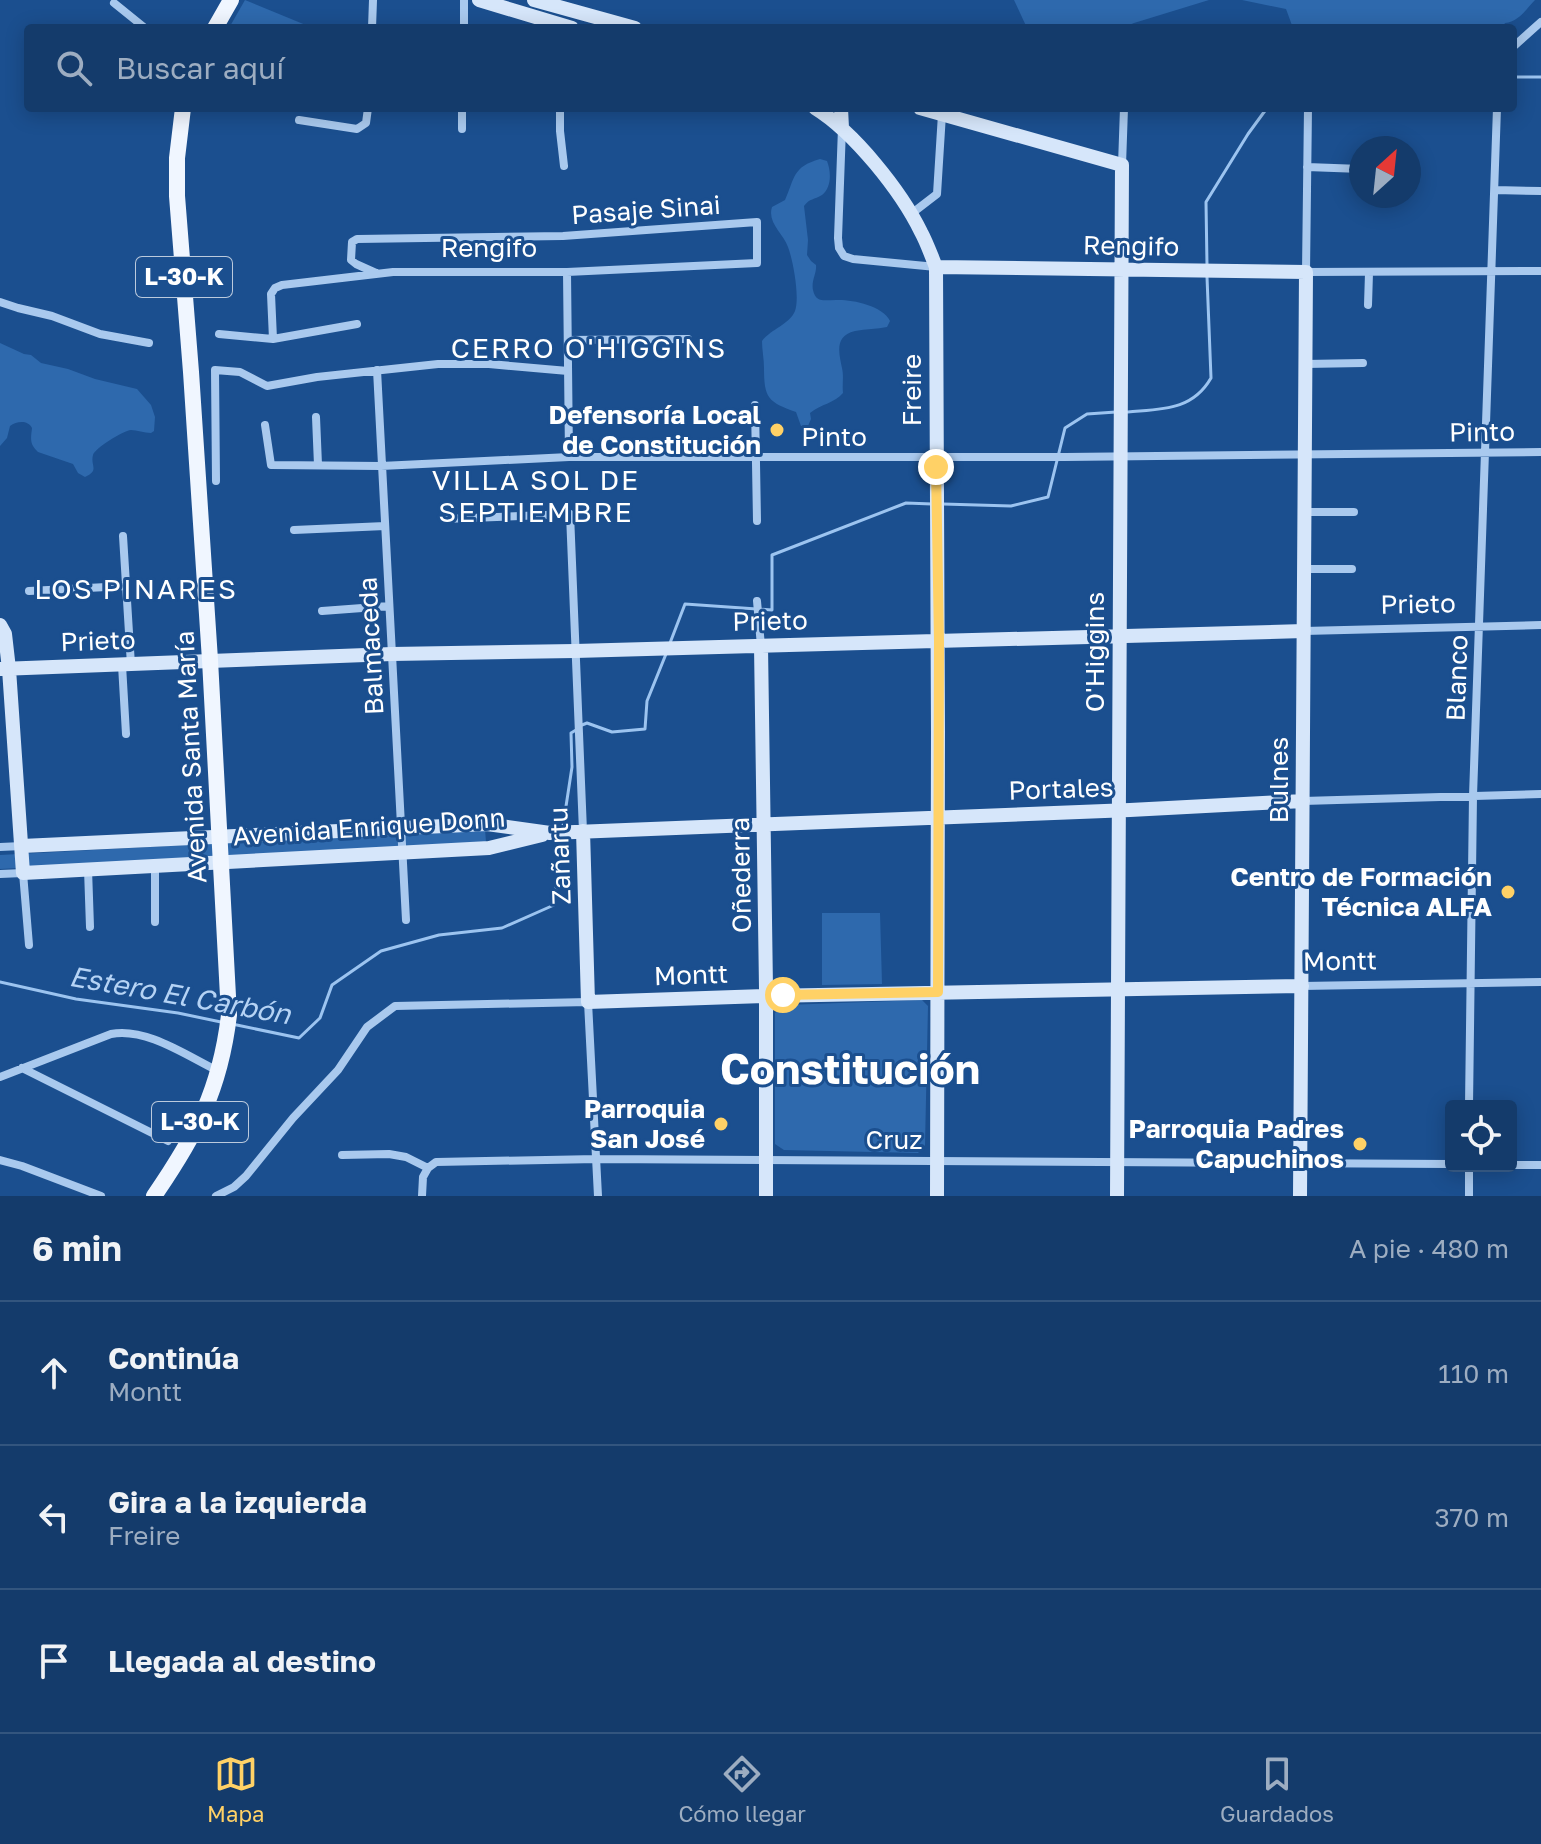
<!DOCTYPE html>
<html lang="es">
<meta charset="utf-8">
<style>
:root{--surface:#143b6b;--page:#214673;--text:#f1f3f6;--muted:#9dadc1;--line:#33557e;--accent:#ffd166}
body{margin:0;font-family:"Golos Text",sans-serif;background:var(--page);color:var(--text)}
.controls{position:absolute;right:24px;bottom:24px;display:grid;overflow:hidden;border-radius:8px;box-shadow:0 4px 20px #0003}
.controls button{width:72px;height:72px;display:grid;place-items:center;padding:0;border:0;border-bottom:2px solid var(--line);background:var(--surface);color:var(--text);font:40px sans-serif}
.compass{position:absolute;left:1349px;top:136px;width:72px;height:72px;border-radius:50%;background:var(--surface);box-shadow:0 4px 20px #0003;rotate:27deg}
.stop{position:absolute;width:24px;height:24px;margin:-18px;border:6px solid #ffd166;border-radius:50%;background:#fff}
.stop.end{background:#ffd166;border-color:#fff;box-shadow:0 2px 8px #0008}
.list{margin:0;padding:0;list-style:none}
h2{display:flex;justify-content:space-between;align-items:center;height:104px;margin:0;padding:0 32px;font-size:34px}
h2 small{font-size:26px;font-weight:400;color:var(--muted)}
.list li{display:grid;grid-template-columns:52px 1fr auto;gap:24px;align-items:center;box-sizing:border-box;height:144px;padding:0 32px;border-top:2px solid var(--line)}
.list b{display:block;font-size:30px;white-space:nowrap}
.list p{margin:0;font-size:26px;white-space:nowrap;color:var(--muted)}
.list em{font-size:26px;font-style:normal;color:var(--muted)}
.icon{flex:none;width:44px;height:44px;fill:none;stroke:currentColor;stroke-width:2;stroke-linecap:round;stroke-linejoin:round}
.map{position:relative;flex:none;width:1541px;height:1196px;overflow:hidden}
.search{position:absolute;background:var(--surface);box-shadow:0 4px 20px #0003;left:24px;right:24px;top:24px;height:88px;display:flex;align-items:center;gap:20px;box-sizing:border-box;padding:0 28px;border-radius:8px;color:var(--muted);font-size:30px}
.sheet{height:536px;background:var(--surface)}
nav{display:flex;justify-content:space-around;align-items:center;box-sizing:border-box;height:112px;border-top:2px solid var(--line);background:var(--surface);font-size:22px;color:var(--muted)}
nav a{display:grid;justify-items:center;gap:4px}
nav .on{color:var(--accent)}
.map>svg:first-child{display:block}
.green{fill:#2e69ad}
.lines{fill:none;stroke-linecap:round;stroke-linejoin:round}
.stream{stroke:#9cc4f0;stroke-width:3}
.street{stroke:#a9c9ee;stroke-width:8}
.secondary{stroke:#d6e6fa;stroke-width:14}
.primary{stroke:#f0f6ff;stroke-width:16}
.route{stroke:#ffd166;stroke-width:10}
.poi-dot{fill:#ffd166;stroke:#1b4f8f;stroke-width:3}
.labels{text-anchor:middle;stroke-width:6;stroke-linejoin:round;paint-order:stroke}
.shield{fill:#1b4f8f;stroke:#bbcadd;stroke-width:2}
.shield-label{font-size:24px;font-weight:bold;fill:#fff}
.street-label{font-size:26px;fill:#fff;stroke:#1b4f8f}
.poi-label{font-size:26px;font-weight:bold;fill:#fff;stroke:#1b4f8f;text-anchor:end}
.neighbourhood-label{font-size:28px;letter-spacing:2px;fill:#fff;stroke:#1b4f8f}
.water-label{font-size:28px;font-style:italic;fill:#b5d3f5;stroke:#1b4f8f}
.town-label{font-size:42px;font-weight:bold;fill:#fff;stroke:#1b4f8f}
</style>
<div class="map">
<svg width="1541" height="1196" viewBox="0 0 1541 1196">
<rect width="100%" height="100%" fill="#1b4f8f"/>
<path class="green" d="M245,0L313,28H229Z
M1014,0H1209L1134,23L1122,28H1027Z
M1242,0H1535C1526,9 1519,22 1505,23L1502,28H1293L1286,9Z
M820,159L827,161C831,171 832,187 822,195C814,200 810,198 804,206L808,240L807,255L811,261L816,265C817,273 811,281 813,290C816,305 828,299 839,300C854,300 883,306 890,321L887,327C877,329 866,329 855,331C834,336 839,353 842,368C844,377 842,384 843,393C835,403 821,404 810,413L811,419L808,426H801L796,412C768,402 764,398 764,368C764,359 762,350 762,341C771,329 790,324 795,311C800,297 793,260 788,247C783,233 767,223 772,207L785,200C795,178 792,167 820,159Z
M0,343L24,354L31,355L41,363L68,369L95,379L137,389L151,405L155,417L154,431L151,433C144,433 137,430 131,430C123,431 95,448 93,455C90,466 100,470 85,477L78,473L73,464L38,452C29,444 31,438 32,428C28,420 17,421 10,426L7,438L0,446Z
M485,829L486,842L0,869V855Z
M822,913H880L882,984L822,985Z
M922,1000L928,1006L925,1145L918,1153L784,1150L775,1144V1013L785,1005Z"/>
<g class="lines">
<path class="stream" d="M1513,77H1541
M1207,265L1206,202L1248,134L1267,108
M1128,412C1161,409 1192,411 1211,378L1207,277
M943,504L1011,506L1048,497L1065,428L1087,414L1116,412
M670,643L685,604L772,610V555L906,503L932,504
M582,725L587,723L612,732L645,729L647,701L666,654
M563,826L572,767L571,733L576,730
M0,982L76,999L178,1013L221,1022
M232,1024L299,1038L320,1018L332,985L381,951L439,935L502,928L554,905L562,838"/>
<path class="street" d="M114,3L145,28
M372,28L373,0
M464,28V0
M1513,47L1541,22
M560,108V131L564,166
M1308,108L1306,272L1541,271
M299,120L357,129L366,123L368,108
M842,128L838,238L839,248L844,256L853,259L936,267
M462,129V108
M1122,165L1124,108
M1307,167L1361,169
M1495,190L1541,191
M911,214L937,194L942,114
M567,272L569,457
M0,302L18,308L52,316L100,334L149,343
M1368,305L1369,273
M219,334L273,339L357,324
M273,339L271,294L275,288L282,285L393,272H567L757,263V222L563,236L357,239L352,242L351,260L356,264L376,273
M568,340L688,339
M1305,364L1363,363
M377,370L406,920
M755,405L757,521
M316,417L318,465
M265,425L271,465L381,466L569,457H1065L1541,452
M216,481L215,370L240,372L267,386L317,377L438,364H489L568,371
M1304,512H1354
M444,519L570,514L583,831
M294,530L385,526
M123,536L131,665
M1304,569H1352
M29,591L126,586
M757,601L761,646
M322,611L389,606
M1304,631L1541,625
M122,665L126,734
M1303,801L1541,794
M0,847L22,846
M155,866V922
M88,869L90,927
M0,874L23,873L29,945
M1302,986L1541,982
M22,1068L168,1141
M0,1077L111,1034C146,1027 187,1056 218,1071
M1469,1106L1473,796L1497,108
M342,1155L389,1154L406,1157L428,1168
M0,1160L22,1166L101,1196
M1511,1165H1541
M1469,1166V1196
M428,1168L436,1162L597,1159L1451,1164
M216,1196L234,1187L246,1176L293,1118L338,1070L367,1027L395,1006L588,1002L598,1196
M422,1196L423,1177L428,1168"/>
<path class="secondary" d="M479,0L572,28
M534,0L635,28
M815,108C854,132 901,191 921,232C927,243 931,255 936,267C939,577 938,886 937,1196
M841,108L842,128
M920,108L1122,165L1117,1196
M936,267L1306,272L1300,1196
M0,625L5,634L9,669L23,873L489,848L542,835
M761,646L766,988V1196
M0,669L392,654L575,651L1304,631
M583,831L588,1002L766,996L1302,986
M22,846L487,824L550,833L1130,810L1303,801"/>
<path class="primary" d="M215,28L231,0
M154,1196C196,1135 220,1090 229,1015L210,660L191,372L177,196V158L183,108"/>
</g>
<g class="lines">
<path class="route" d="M783,995L938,992L939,641L936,467"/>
</g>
<g class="poi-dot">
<circle cx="777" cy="430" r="8"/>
<circle cx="1508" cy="892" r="8"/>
<circle cx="721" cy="1124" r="8"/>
<circle cx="1360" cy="1144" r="8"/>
</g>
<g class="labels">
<g class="shield">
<rect x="136" y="257" width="96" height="40" rx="6"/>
<rect x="152" y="1102" width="96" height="40" rx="6"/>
</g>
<g class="shield-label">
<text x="184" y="285">L-30-K</text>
<text x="200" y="1130">L-30-K</text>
</g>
<g class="street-label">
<text transform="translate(646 210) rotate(-4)" y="9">Pasaje Sinai</text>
<text transform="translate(1131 246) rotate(1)" y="9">Rengifo</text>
<text x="489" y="257">Rengifo</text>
<text transform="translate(912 390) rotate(-90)" y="9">Freire</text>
<text transform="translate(1482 432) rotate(-1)" y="9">Pinto</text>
<text x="834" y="446">Pinto</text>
<text transform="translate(1418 604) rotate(-1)" y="9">Prieto</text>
<text transform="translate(770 621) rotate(-1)" y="9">Prieto</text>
<text transform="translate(98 641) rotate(-2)" y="9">Prieto</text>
<text transform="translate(371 646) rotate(-93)" y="9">Balmaceda</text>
<text transform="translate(1095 652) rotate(-90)" y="9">O'Higgins</text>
<text transform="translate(1457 678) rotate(-88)" y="9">Blanco</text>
<text transform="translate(191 757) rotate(-93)" y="9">Avenida Santa María</text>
<text transform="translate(1279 780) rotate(-90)" y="9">Bulnes</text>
<text transform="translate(1061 789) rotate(-2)" y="9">Portales</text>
<text transform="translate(369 827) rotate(-4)" y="9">Avenida Enrique Donn</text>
<text transform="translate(560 856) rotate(-92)" y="9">Zañartu</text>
<text transform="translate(741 875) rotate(-91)" y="9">Oñederra</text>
<text transform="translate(1340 961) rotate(-1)" y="9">Montt</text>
<text transform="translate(691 975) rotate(-2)" y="9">Montt</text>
<text x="894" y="1149">Cruz</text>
</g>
<g class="poi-label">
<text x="761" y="424">Defensoría Local<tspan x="761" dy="30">de Constitución</tspan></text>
<text x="1492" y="886">Centro de Formación<tspan x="1492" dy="30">Técnica ALFA</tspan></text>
<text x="705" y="1118">Parroquia<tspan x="705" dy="30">San José</tspan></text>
<text x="1344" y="1138">Parroquia Padres<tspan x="1344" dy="30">Capuchinos</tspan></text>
</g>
<g class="neighbourhood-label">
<text x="589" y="358">CERRO O'HIGGINS</text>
<text x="536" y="490">VILLA SOL DE<tspan x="536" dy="32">SEPTIEMBRE</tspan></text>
<text x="136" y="599">LOS PINARES</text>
</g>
<g class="water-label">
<text transform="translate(180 995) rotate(10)" y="10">Estero El Carbón</text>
</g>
<g class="town-label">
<text x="850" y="1084">Constitución</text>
</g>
</g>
</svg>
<div class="controls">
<button><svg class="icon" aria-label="locate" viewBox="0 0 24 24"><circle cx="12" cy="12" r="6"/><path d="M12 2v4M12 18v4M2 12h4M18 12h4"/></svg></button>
</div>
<svg class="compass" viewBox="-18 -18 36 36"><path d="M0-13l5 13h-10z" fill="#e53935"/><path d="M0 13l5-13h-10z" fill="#9dadc1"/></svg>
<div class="stop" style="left:783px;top:995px"></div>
<div class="stop end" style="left:936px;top:467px"></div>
<div class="search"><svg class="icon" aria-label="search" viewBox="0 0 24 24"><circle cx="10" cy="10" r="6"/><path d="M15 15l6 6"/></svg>Buscar aquí</div>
</div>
<section class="sheet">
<h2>6 min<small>A pie · 480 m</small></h2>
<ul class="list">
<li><svg class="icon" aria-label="ahead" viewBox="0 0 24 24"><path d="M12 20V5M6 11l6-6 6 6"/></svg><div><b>Continúa</b><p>Montt</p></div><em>110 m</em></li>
<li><svg class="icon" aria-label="left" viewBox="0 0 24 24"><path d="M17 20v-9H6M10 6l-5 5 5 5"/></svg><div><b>Gira a la izquierda</b><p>Freire</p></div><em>370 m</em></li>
<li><svg class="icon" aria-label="arrive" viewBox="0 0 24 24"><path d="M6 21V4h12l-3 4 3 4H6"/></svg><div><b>Llegada al destino</b></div></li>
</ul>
</section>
<nav>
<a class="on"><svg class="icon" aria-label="map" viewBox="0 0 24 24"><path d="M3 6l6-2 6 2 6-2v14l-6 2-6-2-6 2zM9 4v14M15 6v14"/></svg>Mapa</a>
<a><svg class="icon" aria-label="directions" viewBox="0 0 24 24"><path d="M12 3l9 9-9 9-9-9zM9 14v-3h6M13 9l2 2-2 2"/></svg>Cómo llegar</a>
<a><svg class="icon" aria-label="saved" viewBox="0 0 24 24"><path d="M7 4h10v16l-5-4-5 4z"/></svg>Guardados</a>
</nav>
